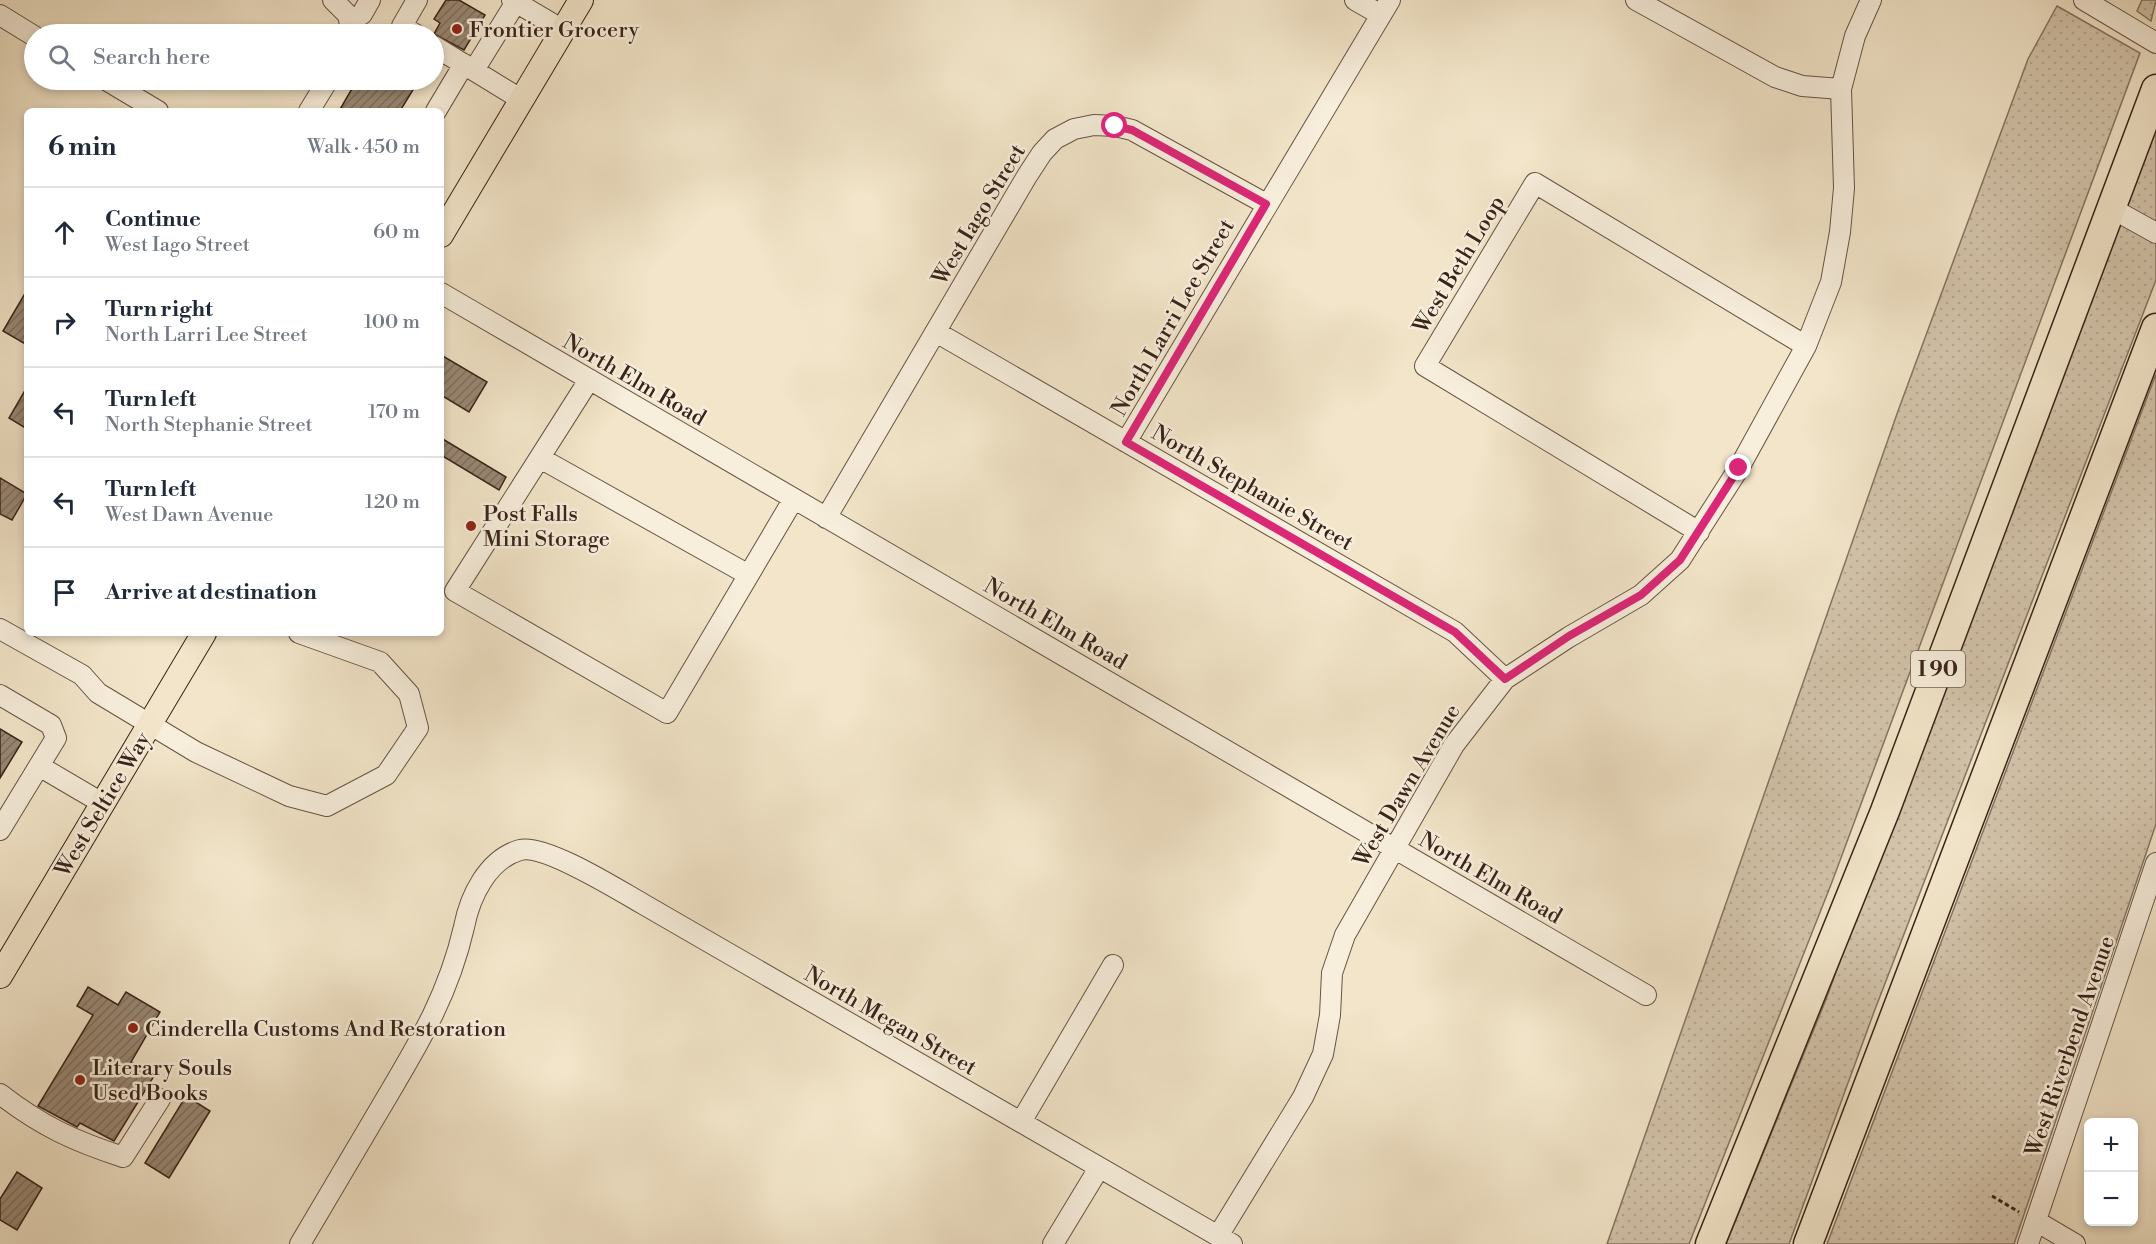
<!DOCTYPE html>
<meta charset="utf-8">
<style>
:root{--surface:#fff;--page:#f6f6f7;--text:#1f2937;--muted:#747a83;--line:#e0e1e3}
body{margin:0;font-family:"Libre Bodoni",serif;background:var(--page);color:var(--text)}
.controls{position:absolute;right:18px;bottom:18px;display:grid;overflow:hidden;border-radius:9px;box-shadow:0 3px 9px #0003}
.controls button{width:54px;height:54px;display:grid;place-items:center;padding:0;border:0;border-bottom:2px solid var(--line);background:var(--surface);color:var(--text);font:30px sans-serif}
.stop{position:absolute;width:18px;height:18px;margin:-14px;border:4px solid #db2777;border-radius:50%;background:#fff}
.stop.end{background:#db2777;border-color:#fff;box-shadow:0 2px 6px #0008}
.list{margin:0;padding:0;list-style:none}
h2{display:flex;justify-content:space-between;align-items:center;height:78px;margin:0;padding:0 24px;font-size:26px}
h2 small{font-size:20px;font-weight:400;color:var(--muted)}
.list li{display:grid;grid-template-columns:39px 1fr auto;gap:18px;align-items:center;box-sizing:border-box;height:90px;padding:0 24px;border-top:2px solid var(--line)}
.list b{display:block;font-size:22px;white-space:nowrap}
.list p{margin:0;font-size:20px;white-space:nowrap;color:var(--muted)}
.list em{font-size:20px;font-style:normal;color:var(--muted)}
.icon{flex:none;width:33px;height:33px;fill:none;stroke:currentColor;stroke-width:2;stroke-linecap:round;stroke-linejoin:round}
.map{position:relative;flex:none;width:2156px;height:1244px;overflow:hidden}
.search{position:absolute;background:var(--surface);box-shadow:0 3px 9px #0003;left:24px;top:24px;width:420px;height:66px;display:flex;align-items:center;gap:15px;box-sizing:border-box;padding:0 21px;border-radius:33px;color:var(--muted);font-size:22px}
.panel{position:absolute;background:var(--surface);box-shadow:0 3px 9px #0003;left:24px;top:108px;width:420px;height:528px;border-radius:9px}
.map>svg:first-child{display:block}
.green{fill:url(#green-dots);stroke:#867462;stroke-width:1.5}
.building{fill:url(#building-hatch);stroke:#39231a;stroke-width:1.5}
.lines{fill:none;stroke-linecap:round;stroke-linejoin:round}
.minor-casing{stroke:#675446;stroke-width:22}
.major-casing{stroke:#39231a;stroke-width:26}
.highway-casing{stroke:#39231a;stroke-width:31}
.path{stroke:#39231a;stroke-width:3;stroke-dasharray:4.5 3;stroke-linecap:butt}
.minor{stroke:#f7eedc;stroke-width:20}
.major{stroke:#f2e5c9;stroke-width:24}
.highway{stroke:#f2e5c9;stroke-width:28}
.route{stroke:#db2777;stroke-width:8}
.poi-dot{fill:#8f2418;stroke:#f7eedc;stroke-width:2}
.labels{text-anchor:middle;stroke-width:5;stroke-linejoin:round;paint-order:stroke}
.shield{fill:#f7eedc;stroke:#726054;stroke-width:1.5}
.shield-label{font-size:21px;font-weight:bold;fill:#39231a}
.poi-label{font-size:22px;fill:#39231a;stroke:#f7eedc;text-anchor:start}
.street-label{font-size:22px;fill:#39231a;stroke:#f7eedc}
</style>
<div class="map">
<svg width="2156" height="1244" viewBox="0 0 2156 1244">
<defs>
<pattern id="green-dots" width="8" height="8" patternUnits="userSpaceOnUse" patternTransform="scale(1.5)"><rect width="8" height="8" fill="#d3c4ab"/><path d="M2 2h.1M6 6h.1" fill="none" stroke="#b6a893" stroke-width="1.8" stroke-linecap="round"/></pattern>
<pattern id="building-hatch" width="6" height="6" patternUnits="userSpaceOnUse" patternTransform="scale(1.5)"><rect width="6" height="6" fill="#998875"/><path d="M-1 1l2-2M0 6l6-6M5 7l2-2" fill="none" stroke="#7e6f5f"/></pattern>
</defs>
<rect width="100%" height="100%" fill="#f2e5c9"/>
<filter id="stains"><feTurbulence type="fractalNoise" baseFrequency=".00333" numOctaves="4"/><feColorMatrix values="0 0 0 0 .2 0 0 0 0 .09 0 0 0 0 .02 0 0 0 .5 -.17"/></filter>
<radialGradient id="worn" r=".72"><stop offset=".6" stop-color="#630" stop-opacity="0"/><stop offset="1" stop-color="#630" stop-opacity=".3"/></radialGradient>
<path class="green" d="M2142,0H2156L2151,21L2137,11Z
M2057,6L2140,53L1832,882L1689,1244H1607L1898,411L2028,59Z
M2156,125V280L1874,1012L1789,1244H1726L1825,1002L1950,661Z
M2156,374V824L2014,1244H1827Z"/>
<path class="building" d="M446,0H459L485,15L464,50L434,34L440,23L434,19Z
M357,80H419L400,111H339Z
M27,290V345L3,331Z
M441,355L487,382L469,412L441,395Z
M27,387V429L9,418Z
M441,438L506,477L499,490L441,455Z
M0,478L27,494L12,520L0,514Z
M0,729L22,742L0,778Z
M88,987L118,1005L126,992L160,1012L131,1062L154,1076L114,1141L80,1123L77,1127L38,1106L93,1015L77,1006Z
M186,1096L210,1111L169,1178L145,1163Z
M17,1172L42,1188L17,1230L0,1220V1199Z"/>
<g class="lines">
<defs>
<path id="minor" d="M333,0L348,15L352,34
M512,0L563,30
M1355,0L1381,15
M1636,0L1775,77L1802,86L1841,89
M2084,0L2156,43
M0,15L34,36
M351,21L362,14L370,0
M415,34L402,26L417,0
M434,46L522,100
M474,70L516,2
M106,80L158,111
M309,111L328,80
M436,111L464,64
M2111,208L2156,233
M441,293L1646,995
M936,332L1455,632L1505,679
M589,380L455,591L667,713L793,500
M1126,442L1390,0
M540,458L747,574
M826,518L1027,176L1042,153L1055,139L1074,129L1094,125L1115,126L1132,130L1266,204
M1699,532L1425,366L1535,183L1806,346
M0,629L82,675L98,693L196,752L289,796L327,806L386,775L418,728L409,694L380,662L299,633
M0,695L51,725L56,738L0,830
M39,766L102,803
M0,1094C41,1126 74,1141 123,1157L160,1099
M1021,1122L1113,965
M2036,1221L2075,1244
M1218,1236L1303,1097L1323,1054L1330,1015L1332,973L1345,935L1454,745L1505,679L1569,637L1641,595L1680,560L1739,468L1806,346L1831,282L1840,232L1844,188L1841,89L1855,36L1871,0
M300,1244C327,1198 354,1153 381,1107C417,1046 448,997 464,927C470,896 488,859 520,850C544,843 620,891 643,904L1232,1244
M1053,1244L1099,1168
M2028,1244L2156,863"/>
<path id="major" d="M441,235L581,0
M0,976L204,633"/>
<path id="highway" d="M1710,1244L1885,811L2156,89
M1808,1244L2156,328"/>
</defs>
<use href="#minor" class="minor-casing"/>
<use href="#major" class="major-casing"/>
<use href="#highway" class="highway-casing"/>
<path class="path" d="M1992,1196L2019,1212"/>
<use href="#minor" class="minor"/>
<use href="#major" class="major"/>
<use href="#highway" class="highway"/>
</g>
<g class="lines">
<path class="route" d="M1115,126L1132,130L1266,204L1126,442L1455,632L1505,679L1569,636L1641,595L1680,560L1739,468"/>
</g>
<g class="poi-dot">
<circle cx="457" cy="29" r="6"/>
<circle cx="471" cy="526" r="6"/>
<circle cx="133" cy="1028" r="6"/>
<circle cx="80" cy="1080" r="6"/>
</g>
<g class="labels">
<rect class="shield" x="1911" y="651" width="54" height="36" rx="4.5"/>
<g class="shield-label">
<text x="1938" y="676">I 90</text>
</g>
<g class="poi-label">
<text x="469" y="37">Frontier Grocery</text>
<text x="483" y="521">Post Falls<tspan x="483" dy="25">Mini Storage</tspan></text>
<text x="145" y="1036">Cinderella Customs And Restoration</text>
<text x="92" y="1075">Literary Souls<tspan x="92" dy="25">Used Books</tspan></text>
</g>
<g class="street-label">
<text transform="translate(978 214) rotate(-59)" y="8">West Iago Street</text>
<text transform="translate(1458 264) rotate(-59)" y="8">West Beth Loop</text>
<text transform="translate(1172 317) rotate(-60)" y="8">North Larri Lee Street</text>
<text transform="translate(635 379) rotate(30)" y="8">North Elm Road</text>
<text transform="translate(1253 487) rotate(30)" y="8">North Stephanie Street</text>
<text transform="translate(1056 623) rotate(30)" y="8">North Elm Road</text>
<text transform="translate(1406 785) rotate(-59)" y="8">West Dawn Avenue</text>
<text transform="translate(102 804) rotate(-59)" y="8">West Seltice Way</text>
<text transform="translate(1491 877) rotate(30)" y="8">North Elm Road</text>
<text transform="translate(891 1020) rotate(30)" y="8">North Megan Street</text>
<text transform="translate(2069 1046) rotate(-71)" y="8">West Riverbend Avenue</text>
</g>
</g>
<rect width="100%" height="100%" filter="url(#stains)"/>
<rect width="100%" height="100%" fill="url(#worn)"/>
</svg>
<div class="controls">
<button>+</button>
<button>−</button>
</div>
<div class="stop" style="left:1115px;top:126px"></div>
<div class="stop end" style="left:1739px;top:468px"></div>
<div class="search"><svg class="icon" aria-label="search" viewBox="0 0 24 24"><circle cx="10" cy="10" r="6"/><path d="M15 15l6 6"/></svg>Search here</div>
<section class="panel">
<h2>6 min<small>Walk · 450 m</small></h2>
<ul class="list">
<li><svg class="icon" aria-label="ahead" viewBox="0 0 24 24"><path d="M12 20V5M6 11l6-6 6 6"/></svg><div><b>Continue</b><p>West Iago Street</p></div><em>60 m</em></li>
<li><svg class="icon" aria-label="right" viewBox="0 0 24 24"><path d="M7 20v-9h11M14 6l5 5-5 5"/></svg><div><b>Turn right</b><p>North Larri Lee Street</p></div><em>100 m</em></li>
<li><svg class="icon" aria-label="left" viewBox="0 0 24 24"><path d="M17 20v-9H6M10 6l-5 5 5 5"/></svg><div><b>Turn left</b><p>North Stephanie Street</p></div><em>170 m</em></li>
<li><svg class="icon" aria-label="left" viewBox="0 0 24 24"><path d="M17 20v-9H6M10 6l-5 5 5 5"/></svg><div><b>Turn left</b><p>West Dawn Avenue</p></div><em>120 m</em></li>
<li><svg class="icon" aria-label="arrive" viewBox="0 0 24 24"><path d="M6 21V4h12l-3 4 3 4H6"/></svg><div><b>Arrive at destination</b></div></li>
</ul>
</section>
</div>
